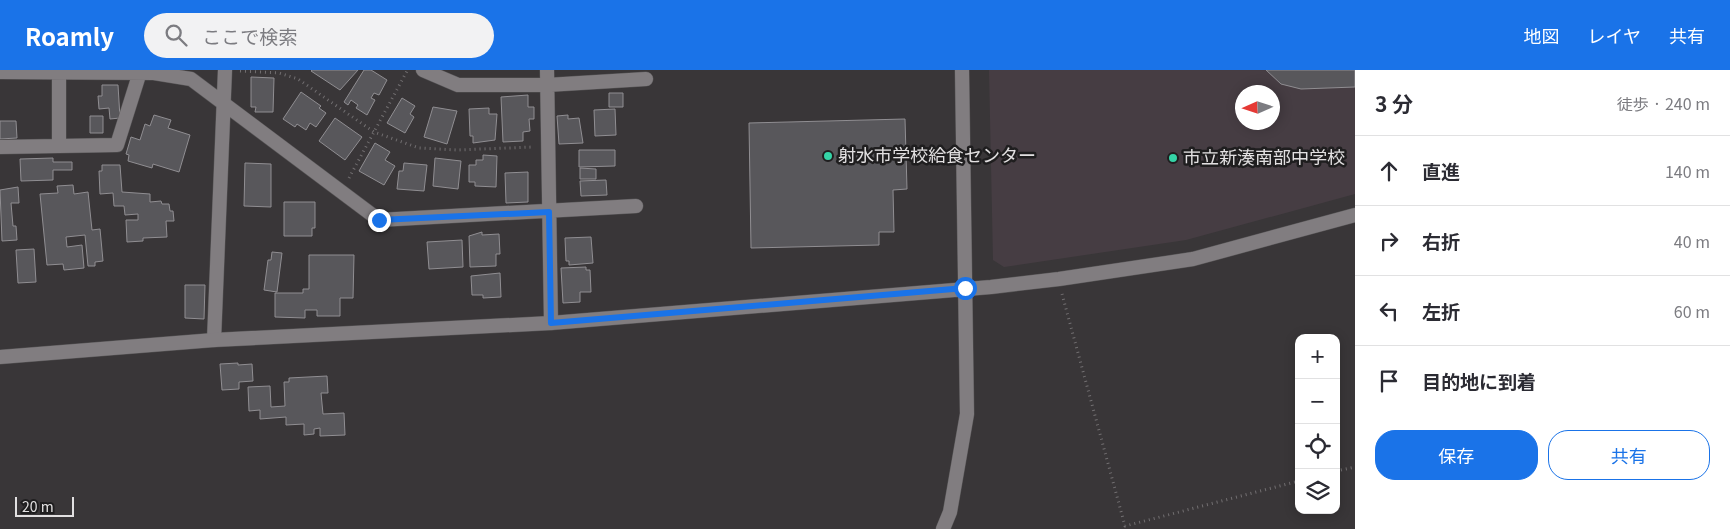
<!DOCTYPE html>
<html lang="ja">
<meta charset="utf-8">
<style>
:root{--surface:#fff;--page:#f2f2f3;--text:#2b2b33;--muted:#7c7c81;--line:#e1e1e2;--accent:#1a73e8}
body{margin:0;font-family:Georgia,"Noto Sans JP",serif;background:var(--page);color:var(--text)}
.controls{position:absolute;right:15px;bottom:15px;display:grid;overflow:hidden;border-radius:10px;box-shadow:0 2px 12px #0003}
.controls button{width:45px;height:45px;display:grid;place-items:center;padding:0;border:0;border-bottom:1px solid var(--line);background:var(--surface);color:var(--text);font:25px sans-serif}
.compass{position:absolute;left:1235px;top:15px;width:45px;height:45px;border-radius:50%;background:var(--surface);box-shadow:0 2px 12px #0003;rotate:267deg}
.scale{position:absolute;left:15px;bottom:12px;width:59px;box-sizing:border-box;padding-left:5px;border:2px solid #e2e0e1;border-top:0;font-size:14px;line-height:18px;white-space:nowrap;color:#e2e0e1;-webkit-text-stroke:4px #1f1e1f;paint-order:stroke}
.stop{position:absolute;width:15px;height:15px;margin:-11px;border:4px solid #1a73e8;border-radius:50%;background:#fff}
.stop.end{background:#1a73e8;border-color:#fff;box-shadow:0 1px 5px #0008}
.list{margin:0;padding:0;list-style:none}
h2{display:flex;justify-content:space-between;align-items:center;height:65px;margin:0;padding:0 20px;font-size:21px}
h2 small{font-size:16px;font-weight:400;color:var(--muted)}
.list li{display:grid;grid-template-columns:32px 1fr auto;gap:15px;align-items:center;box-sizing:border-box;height:70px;padding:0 20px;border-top:1px solid var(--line)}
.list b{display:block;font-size:19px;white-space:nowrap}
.list em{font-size:16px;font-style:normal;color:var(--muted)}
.actions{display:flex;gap:10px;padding:15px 20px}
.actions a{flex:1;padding:11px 0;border:1px solid var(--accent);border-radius:20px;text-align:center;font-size:18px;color:var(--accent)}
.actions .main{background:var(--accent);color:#fff}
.icon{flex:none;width:28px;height:28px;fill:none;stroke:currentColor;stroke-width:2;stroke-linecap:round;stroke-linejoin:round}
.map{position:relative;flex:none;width:1355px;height:459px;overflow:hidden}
header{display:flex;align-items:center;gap:30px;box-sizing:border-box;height:70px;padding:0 25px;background:var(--accent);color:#fff}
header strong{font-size:24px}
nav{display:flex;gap:28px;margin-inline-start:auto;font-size:18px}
.search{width:350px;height:45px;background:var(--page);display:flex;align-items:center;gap:12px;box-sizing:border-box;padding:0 18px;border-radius:28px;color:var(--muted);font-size:19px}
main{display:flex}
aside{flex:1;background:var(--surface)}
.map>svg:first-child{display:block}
.built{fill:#463d43;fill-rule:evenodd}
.building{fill:#58575b;stroke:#908e92}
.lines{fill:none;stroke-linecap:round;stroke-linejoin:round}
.minor-casing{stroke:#565455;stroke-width:15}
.tertiary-casing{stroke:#565455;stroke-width:15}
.path{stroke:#726f71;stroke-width:3;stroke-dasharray:1 4;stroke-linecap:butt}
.minor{stroke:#817d80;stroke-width:14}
.tertiary{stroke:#817d80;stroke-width:14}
.route{stroke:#1a73e8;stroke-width:6}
.poi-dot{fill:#35d4a7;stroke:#1f1e1f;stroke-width:2}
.labels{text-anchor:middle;stroke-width:5;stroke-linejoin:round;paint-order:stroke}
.poi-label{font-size:18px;fill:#e2e0e1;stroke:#1f1e1f;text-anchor:start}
</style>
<header>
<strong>Roamly</strong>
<div class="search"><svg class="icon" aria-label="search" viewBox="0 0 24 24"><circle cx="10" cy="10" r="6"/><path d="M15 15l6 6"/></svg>ここで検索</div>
<nav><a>地図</a><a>レイヤ</a><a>共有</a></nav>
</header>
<main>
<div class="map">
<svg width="1355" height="459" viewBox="0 0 1355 459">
<rect width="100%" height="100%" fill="#393638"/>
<path class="built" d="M989,0H1355V124L1186,170L1004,197L993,190ZM1242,22H1272V52H1242Z"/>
<path class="building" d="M358,0L340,20L311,1L312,0Z
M364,0H371L387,10L379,25L374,23L371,28L375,30L367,45L356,38L358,35L351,30L348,35L344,32Z
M1266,0H1355V17L1301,19L1281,14Z
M251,7L274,8L273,42H255L256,37H251Z
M102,15H118L120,48L110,49L109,38L99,39L98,26H102Z
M301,22L321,36L319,38L326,43L316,57L310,53L306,60L297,54L295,57L283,49Z
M609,23H623V37H609Z
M528,25V37H534V49H529L530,61L523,62V71L503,72L501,27Z
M402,28L415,36L410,44L414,47L405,63L387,53Z
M433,37L457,41L447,74L424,67Z
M489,38V44H497L495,70L473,73V66H470L469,39Z
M615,39L616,65L595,66L594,40Z
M154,45L171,50L168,58L190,65L179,102L153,94L152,98L128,91L129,85L126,84L131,67L140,70L145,54L150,56Z
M568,45V49L579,48L583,73L559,74L557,46Z
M90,46H103V63H90Z
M335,48L362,67L345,90L319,71Z
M905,49L907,119L893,120L894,162H879V175L751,178L749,53Z
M0,51H16L17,68L0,69Z
M375,73L390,82L385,90L395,96L384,115L359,101Z
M579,80H615V96L579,97Z
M483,85L497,86L496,117L475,116V112H469V95H476V90H483Z
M53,88V92H72V100H53V110L21,111L20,89Z
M435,88L461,91L458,119L433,116Z
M245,93L271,94V137L244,136Z
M404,93L427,95L424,121L397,119L399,101H403Z
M102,95H120L122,122L150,124V132L161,131L162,134H169L170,141H173L174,151H166L167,167L143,168V171L127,172L126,150H138V144L125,145L124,136H114L113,123L100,124L99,101H102Z
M580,98L596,99V109H580Z
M528,102V132L506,133L505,103Z
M606,110L607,125L581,126L580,111Z
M73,115L74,124L88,122L92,160L100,159L103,191L95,192V196H88L85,165L66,167L67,177L82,175L84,198L64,200L63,194L47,195L40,124L58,123L57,116Z
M18,117L19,133H11L13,156H16L17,170L2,171L0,120Z
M284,132H315V158H312V166H284Z
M482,162V165L499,164L500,184H496V196L470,197L469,166Z
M591,167L593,193L569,195V191H566L565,168Z
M462,170L463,197L429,199L427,172Z
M34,179L36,212L18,213L16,180Z
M272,182L282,183L277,222L264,220L268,190H271Z
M309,185H354L353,228H340V246H317V240H305V248L275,247V223H303V219H309Z
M586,197V200H590L591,222H580V232L563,233L561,198Z
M500,203L501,227L483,228V225H472L471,206Z
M185,215H205L204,249L185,248Z
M238,293V295L252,294L253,311L239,312V319L222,320L220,294Z
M327,306L328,323H321L323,344L344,343L345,365L320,366V358L314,359V364L304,365V354L286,355V347L260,349V340L249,341L248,317L270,316L271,337L285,336L284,312H289V308Z"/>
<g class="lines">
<defs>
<path id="minor" d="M423,0L458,15H547L646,9
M547,0L551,253
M0,2L154,3L191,9L379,150L636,136
M59,2V76
M0,77L117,75L140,2
M214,270L225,0"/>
<path id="tertiary" d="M0,287L214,270L551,253L991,217L1059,209L1193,189L1355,145
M943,459L950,442L967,344L962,0"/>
</defs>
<use href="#minor" class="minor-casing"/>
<use href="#tertiary" class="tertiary-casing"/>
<path class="path" d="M240,1L279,3L298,9L374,62L419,78L457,80L533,77
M349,108L407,1
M1062,224L1125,456L1299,411
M1336,401L1355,397"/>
<use href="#minor" class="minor"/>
<use href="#tertiary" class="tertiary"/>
</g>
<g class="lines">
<path class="route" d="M379,150L549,142L551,253L965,218"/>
</g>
<g class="poi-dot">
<circle cx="828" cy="86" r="5"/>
<circle cx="1173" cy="88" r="5"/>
</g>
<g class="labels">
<g class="poi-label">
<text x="838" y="92">射水市学校給食センター</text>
<text x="1183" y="94">市立新湊南部中学校</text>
</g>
</g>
</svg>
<div class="controls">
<button>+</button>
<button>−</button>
<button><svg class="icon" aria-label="locate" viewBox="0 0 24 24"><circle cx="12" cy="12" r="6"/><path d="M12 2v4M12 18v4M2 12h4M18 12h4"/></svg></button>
<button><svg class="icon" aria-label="layers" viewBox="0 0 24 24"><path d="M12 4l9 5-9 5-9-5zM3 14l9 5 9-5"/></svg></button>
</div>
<svg class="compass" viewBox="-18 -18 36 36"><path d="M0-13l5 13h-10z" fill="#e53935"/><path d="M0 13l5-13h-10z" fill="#7c7c81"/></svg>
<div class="scale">20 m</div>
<div class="stop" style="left:965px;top:218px"></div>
<div class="stop end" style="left:379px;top:150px"></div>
</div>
<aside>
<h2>3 分<small>徒歩 · 240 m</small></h2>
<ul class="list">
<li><svg class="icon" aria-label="ahead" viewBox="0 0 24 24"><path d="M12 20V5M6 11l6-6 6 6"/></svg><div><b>直進</b></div><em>140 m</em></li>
<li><svg class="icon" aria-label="right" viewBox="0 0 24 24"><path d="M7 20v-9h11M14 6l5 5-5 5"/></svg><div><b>右折</b></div><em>40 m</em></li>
<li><svg class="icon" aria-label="left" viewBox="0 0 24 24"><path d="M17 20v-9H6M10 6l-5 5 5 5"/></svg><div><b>左折</b></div><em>60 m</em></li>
<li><svg class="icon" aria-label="arrive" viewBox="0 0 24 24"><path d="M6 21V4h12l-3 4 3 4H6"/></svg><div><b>目的地に到着</b></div></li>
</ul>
<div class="actions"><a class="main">保存</a><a>共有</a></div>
</aside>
</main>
